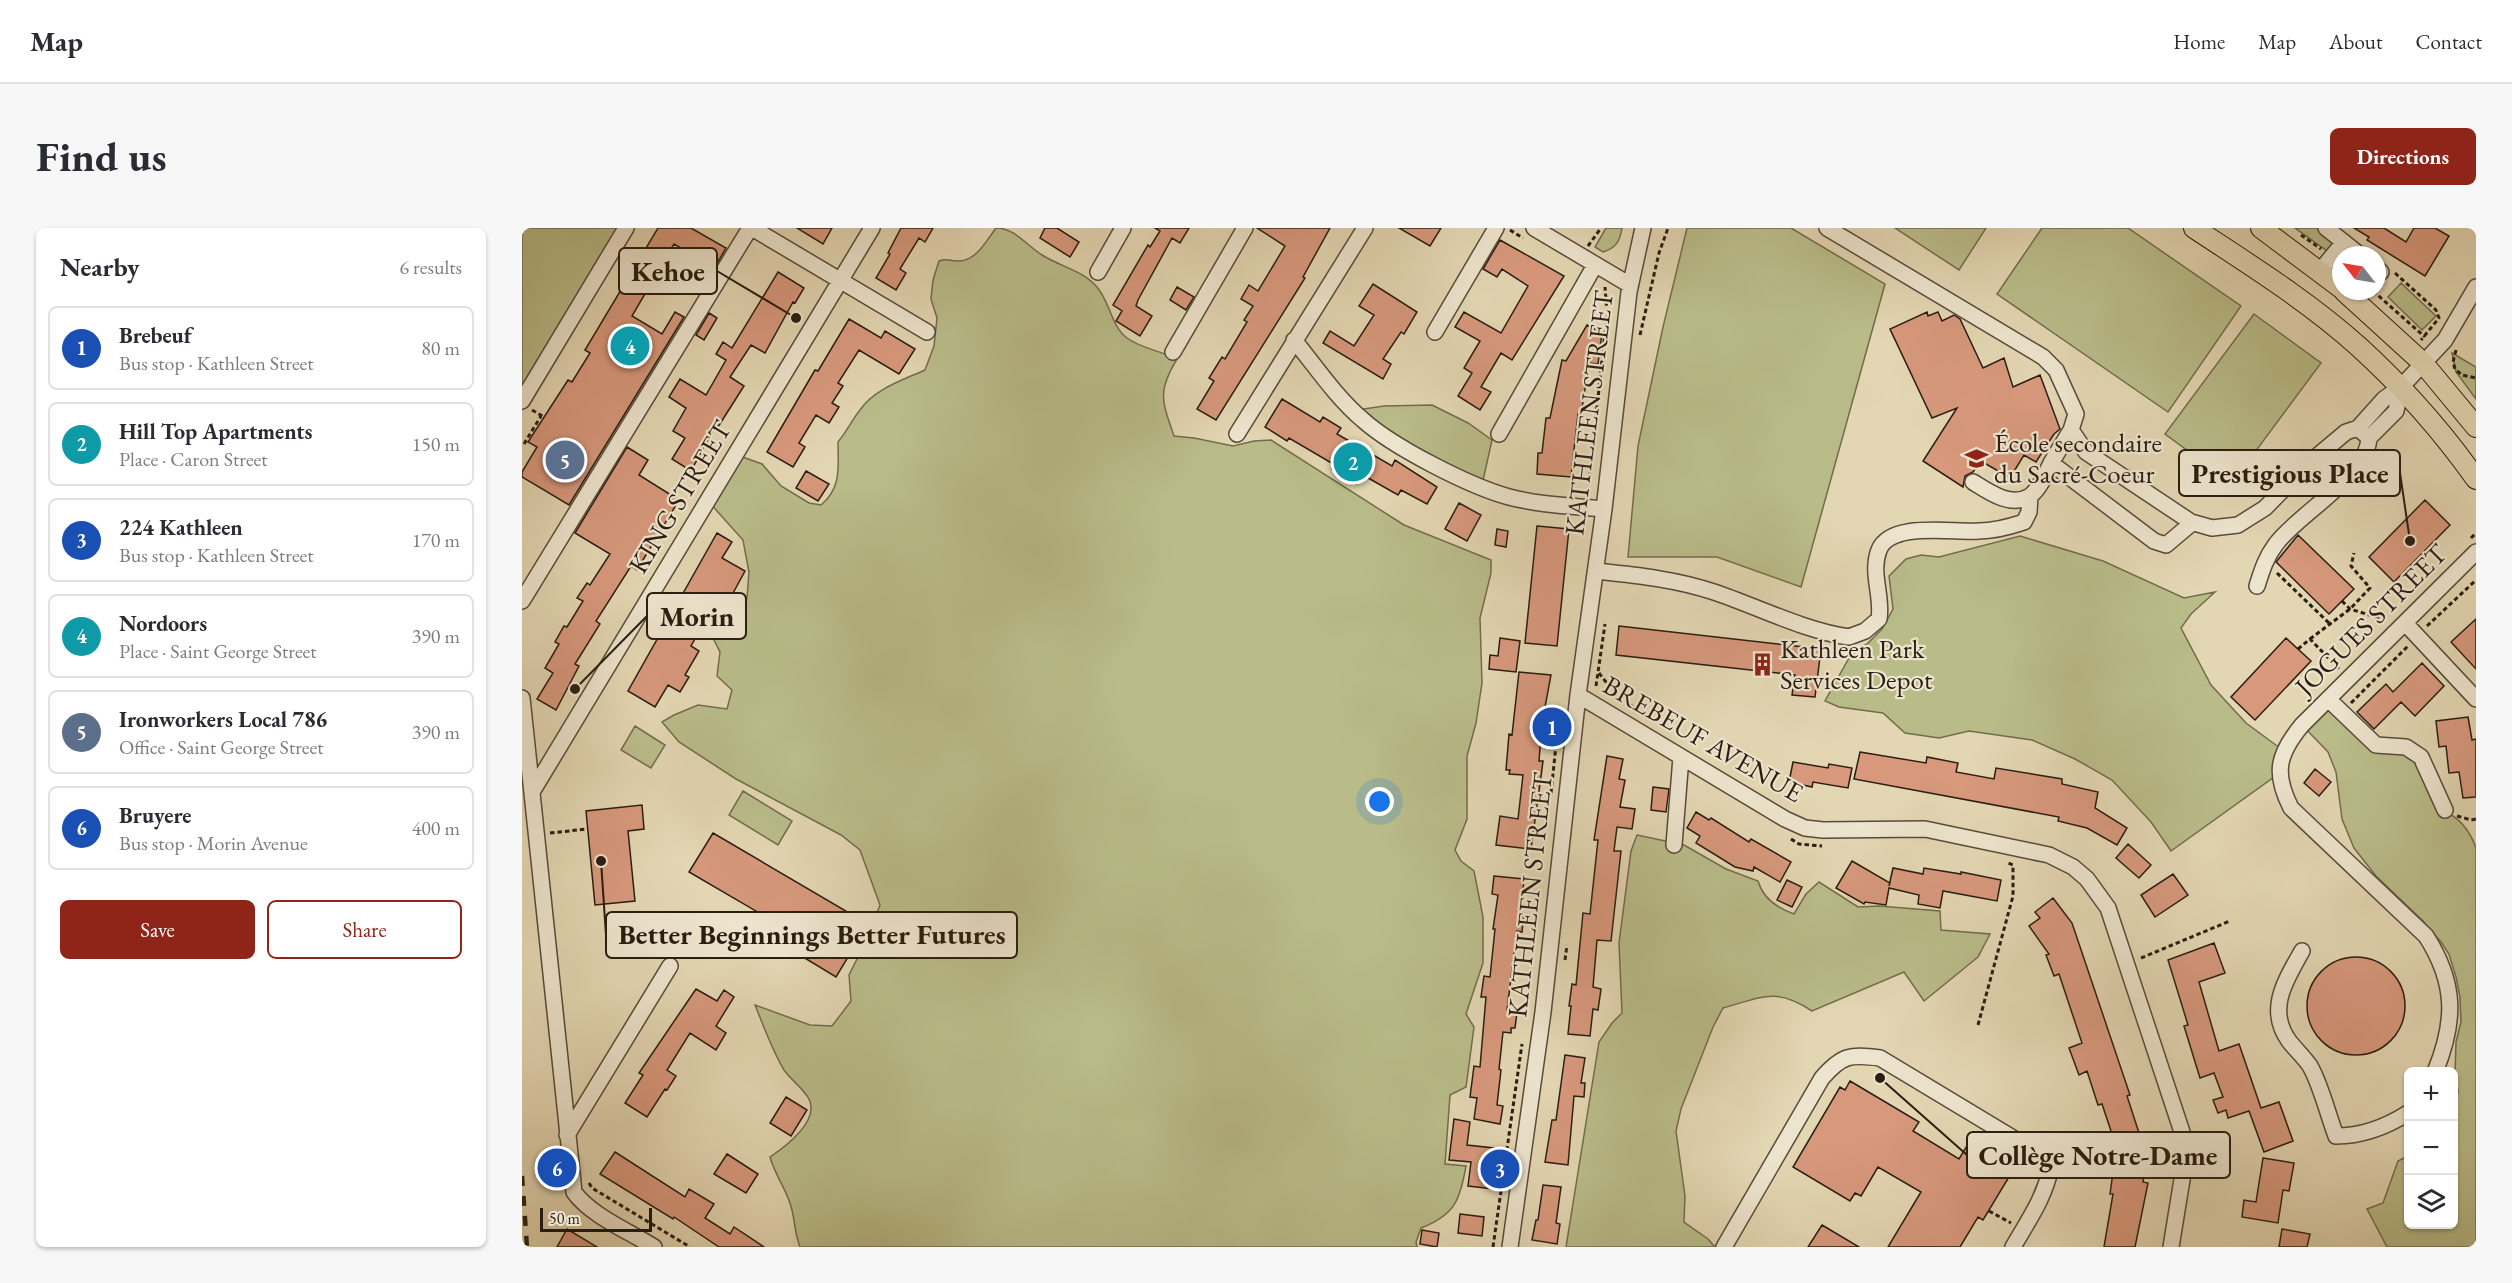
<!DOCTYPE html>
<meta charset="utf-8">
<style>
:root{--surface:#fff;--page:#f7f7f7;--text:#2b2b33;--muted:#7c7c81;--line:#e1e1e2;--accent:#8f2418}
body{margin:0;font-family:"EB Garamond",serif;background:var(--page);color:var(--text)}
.controls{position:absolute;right:18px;bottom:18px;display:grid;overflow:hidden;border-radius:9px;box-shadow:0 2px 4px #0004}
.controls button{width:54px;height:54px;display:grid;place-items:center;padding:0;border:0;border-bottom:2px solid var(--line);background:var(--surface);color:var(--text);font:30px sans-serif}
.compass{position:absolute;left:1810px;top:18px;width:54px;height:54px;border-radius:50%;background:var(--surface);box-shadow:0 2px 4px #0004;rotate:301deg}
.scale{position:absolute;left:18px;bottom:15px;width:112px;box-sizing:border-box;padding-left:6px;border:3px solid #2a1d11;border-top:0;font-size:16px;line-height:21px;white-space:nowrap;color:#2a1d11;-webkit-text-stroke:4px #ede4cd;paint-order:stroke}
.you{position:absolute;left:858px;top:574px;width:21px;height:21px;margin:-15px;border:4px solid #fff;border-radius:50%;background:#1a73e8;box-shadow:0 0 0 9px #1a73e833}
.badge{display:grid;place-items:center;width:39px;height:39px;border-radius:50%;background:var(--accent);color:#fff;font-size:20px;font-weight:700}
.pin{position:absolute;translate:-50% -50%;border:3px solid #fff;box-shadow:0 2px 6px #0006}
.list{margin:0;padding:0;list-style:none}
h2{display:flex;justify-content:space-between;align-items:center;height:78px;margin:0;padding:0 24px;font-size:26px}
h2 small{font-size:20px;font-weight:400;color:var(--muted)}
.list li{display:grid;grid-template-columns:39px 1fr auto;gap:18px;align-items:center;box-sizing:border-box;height:84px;margin:0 12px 12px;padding:0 12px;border:2px solid var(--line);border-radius:9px}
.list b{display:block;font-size:22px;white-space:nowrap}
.list p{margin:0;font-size:20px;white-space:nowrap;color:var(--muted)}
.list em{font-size:20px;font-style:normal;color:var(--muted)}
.actions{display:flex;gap:12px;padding:18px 24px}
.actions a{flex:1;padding:14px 0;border:2px solid var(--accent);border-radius:9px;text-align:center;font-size:21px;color:var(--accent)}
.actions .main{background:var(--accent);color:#fff}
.icon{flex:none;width:33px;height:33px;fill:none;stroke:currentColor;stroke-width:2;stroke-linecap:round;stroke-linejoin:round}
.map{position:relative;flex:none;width:1954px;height:1019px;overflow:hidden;border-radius:9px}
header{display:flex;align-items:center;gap:36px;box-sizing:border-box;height:84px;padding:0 30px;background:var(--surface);border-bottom:2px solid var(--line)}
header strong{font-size:28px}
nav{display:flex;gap:33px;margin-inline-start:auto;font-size:21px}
.intro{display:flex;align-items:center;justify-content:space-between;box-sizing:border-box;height:144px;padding:0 36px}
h1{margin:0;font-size:42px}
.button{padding:15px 27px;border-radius:9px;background:var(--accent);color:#fff;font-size:21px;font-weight:700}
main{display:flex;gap:36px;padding:0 36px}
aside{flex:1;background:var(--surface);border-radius:9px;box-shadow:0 2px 4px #0004}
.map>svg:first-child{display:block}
.green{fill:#b9bc89;stroke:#726c4d;stroke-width:1.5}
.building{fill:#d7987c;stroke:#2a1d11;stroke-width:1.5}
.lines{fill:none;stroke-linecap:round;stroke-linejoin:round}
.minor-casing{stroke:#584b39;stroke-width:18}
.major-casing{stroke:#2a1d11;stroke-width:22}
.path{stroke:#2a1d11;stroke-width:3;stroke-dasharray:4.5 3;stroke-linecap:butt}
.minor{stroke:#ede4cd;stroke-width:15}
.major{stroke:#e3d6b2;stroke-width:20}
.rail{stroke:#2a1d11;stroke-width:4.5;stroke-dasharray:10 10;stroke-linecap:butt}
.labels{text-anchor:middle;stroke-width:4.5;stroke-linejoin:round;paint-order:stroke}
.street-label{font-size:27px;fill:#2a1d11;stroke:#ede4cd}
.poi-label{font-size:27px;fill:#2a1d11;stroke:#ede4cd;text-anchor:start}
.leader{fill:none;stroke:#2a1d11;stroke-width:2}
.callout-dot{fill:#2a1d11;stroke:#ede4cd;stroke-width:2}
.callout{fill:#ede4cd;stroke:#2a1d11;stroke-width:2}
.callout-label{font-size:28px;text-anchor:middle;font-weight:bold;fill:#2a1d11}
</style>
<header>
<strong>Map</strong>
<nav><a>Home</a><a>Map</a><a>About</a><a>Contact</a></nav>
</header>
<div class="intro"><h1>Find us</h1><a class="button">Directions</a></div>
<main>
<aside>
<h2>Nearby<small>6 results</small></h2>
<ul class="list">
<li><span class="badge" style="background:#1a4fb4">1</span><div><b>Brebeuf</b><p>Bus stop · Kathleen Street</p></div><em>80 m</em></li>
<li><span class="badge" style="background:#0f9aa8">2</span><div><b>Hill Top Apartments</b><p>Place · Caron Street</p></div><em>150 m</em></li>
<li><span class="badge" style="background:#1a4fb4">3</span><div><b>224 Kathleen</b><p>Bus stop · Kathleen Street</p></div><em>170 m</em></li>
<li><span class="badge" style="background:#0f9aa8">4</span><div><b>Nordoors</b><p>Place · Saint George Street</p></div><em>390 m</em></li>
<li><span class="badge" style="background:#5c6f8a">5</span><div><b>Ironworkers Local 786</b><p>Office · Saint George Street</p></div><em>390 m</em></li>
<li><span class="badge" style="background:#1a4fb4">6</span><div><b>Bruyere</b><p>Bus stop · Morin Avenue</p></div><em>400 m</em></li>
</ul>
<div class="actions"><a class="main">Save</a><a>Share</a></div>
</aside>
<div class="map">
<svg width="1954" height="1019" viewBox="0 0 1954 1019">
<rect width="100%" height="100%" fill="#e3d6b2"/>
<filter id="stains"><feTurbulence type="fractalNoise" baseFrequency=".00333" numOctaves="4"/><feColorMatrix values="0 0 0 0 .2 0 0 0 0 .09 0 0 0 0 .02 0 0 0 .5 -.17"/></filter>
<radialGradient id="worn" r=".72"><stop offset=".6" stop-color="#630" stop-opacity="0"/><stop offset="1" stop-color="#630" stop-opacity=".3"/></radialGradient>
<path class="green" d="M0,0H106L0,176Z
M474,0C493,0 504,17 520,27C539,39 560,42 575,59C588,74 589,98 605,110C618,120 639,123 655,131C635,164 640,173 652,208L672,210L711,218L732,213L749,212L882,297L969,332V345L958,390L960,455L954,495L945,528V591L933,622L939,633L952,643L961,689V735L944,786L952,799L944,859L928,867L923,936L944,938C938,972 933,987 899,1000L894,1014L895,1019H278C273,1006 273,995 270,982C266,963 253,948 248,929C263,919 298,893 287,871C281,860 269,852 262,842C250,822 242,799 233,777L288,797L310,798L329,773L327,747L346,709L358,677L338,622L319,607L214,551L157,514L140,494L152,487L176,477L205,481L210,462L195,448L198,424L191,410L214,385L225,370L227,344L221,312L186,273L215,227L240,236L259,258L287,275L299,277C320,260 316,238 316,214C325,203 330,192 338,182C352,161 381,152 403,142L412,118L415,90L409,71L411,52L417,33C424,30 428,33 435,33C454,34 464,13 474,0Z
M1084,0H1100C1098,13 1094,20 1081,24L1073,19Z
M1165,0H1269L1363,56L1279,359L1195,329H1106L1116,218L1141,99Z
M1373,0H1464L1437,42Z
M1520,0H1606L1719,78L1646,184L1475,66Z
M1773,0H1803L1836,27H1819V33Z
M1879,55L1914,88L1900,102L1866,69Z
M1732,86L1799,135L1710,255L1643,206Z
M1930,125L1954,139V171L1934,144Z
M910,177L946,195L970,212L960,257L937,248L835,182L862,178Z
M1498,308L1581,333L1662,370L1693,364L1669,386L1659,400L1689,457L1724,495L1762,523L1759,544L1649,623L1629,594L1590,552L1553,531L1510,512L1447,503L1417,510L1383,505L1361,485L1317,479L1303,473L1332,421L1345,416L1360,401L1371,381L1367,348L1384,331L1399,327L1417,329Z
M1806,473L1844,511L1890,523L1922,583C1938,590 1948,603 1954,620V1019H1865L1845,981L1861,975L1876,933L1886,928V996H1932V885L1936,863L1933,847L1934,814L1939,794L1938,769L1934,749L1927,726L1919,714L1901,693L1854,648L1832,620L1820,591L1814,544L1806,524L1781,498Z
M113,498L143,517L129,540L99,522Z
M221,563L270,593L256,617L207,587Z
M1115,607L1162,617L1204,641L1236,653C1241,671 1255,680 1272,686L1284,666L1297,654L1336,679L1357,678L1418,683L1419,702L1468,706L1456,729L1402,773L1382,744L1290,783C1253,759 1241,769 1201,780L1191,799L1159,881L1154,903L1163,968L1162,994L1186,1011L1193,1019H1044L1077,814L1090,795L1100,785L1097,715L1109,623Z"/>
<path class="building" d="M136,0H169L204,20L193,39L152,16L110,88L140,106L153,84L162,89L47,277L0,249V244L15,219L6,214L46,152L50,154L68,125L63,122Z
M275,0H310L301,16Z
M379,0H411L403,14L397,10L378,41L384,45L374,62L354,50L368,26L366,25Z
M523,0H535L557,14L548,29L518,10Z
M633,0H667L658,15L650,10L616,72L614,78L630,88L618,108L594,93L600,83L591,77L626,17L628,19L638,3Z
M735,0H808L781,49L783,50L694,192L675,181L692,153L687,150L700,129L703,131L725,94L722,92L731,78L719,71L727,57L736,63L763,18Z
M877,0H919L908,18Z
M1832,0H1862L1884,14L1892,0H1913L1927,8L1903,48L1845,12L1847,9Z
M978,12L1042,48L990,132L979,125L959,159L969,164L958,182L936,168L950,145L942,140L958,113L933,99L942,84L979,105L1006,58L980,41L975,49L961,41Z
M256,44L282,60L273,75L271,74L243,125L229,117L208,149L222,158L196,199L194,197L169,243L150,231L163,210L151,203L164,180L147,169L158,151L184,167L204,132L194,126L201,114L210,120Z
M851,56L895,84L882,106L879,104L861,131L869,136L861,151L801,115L808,103L832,118L852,87L837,78Z
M655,59L672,69L664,82L648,72Z
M1405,84L1406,88L1416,84L1420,93L1432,87L1438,91L1461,140L1482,130L1491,159L1518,147L1538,201L1532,206L1514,234L1502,227L1488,250L1459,233L1451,244L1443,248L1441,259L1401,233L1435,180L1410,190L1368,101Z
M187,85L195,90L182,112L174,107Z
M327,91L359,110L363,103L393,121L377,146L337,122L316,155L321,158L310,175L317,179L307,195L294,187L277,215L283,219L271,239L245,224L293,142L296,143Z
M1065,97L1080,105L1076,136L1067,135L1059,187L1056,186L1049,249L1015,246L1016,225H1020L1024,190H1028L1040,132L1044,133Z
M760,171L798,194L801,189L819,200L815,206L870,238L873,232L915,259L905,276L879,262L876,267L841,247L835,256L810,241L813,237L767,210L765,213L743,199Z
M105,219L126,232L117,247L157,272L115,342L109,338L74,393L78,396L53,436L57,438L34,482L15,471L31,445L23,440L37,416L33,414L42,398L45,399L61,373L55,370L65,355L68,357L88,326L53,305Z
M284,243L307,256L296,273L274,260Z
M1903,272L1928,297L1872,354L1847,329Z
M937,275L959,287L945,313L923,301Z
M1015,298L1047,301L1035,418L1003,415Z
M975,301L986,303L984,319L973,317Z
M195,305L210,314L200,330L223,343L204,378L193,371L181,392L183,393L169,418L177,423L163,447L167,449L158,464L146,457L133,479L106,463Z
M1776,307L1832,361L1807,386L1754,334Z
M1954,391V441L1929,414Z
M1097,398L1299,421L1293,469L1270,467L1273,447L1094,427Z
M978,410L998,413L994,444L967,441L968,427L976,428Z
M1764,410L1789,433L1733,492L1709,469Z
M1900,435L1922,458L1893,488L1879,474L1852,501L1835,484L1864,456L1871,464Z
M997,444L1029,447L1020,495L1017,533H1021L1019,549L1009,621L974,617L978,588L996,591L1001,547L987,546L988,542H984L987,506L990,507Z
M1946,489L1950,512L1954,511V569L1941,570L1937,544L1927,545L1924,518L1917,519L1914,493Z
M1338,524L1404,535L1405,529L1436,535L1434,544L1472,551L1474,540L1540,551V556L1576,564L1573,580L1605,600L1595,617L1565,600L1536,593L1537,589L1332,551Z
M1085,528L1101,531L1097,551L1103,552L1098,579L1113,581L1110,601L1095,599L1092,623H1099L1089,713L1075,712L1071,759L1079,761L1076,782L1071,781L1068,808L1046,806L1049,778H1047L1050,756L1054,757L1061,685L1068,686L1076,612H1072Z
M1271,534L1306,540L1307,536L1330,540L1326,560L1291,554L1290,559L1267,554Z
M1793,541L1809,554L1797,568L1782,555Z
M1131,559L1147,561L1144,584L1129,582Z
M120,577L122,601L106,603L113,673L73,677L64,583Z
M1174,584L1187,592L1189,590L1227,614L1229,611L1269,634L1258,654L1232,639L1231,643L1213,639L1174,615L1178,608L1165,600Z
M191,605L346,696L314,749L281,729L286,721L259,706L263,700L167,644Z
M1606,616L1629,637L1617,650L1594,630Z
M1330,633L1368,655L1367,658L1371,640L1401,646L1402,640L1439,646V644L1479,652L1475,673L1421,663L1418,680L1396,676L1397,667L1367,660L1364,677L1343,674L1342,676L1314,660Z
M1651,646L1666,667L1633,689L1619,667Z
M972,648L1002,651L999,685H1002L1000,704L995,703L985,782L995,784L993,800H989V805L981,804L977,841L979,842L975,877L981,878L978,896L952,891L955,870L948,869L952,838L958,839L964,769H959L962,748L968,749L973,701H971L976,667L970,666Z
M1265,652L1280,659L1270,679L1255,672Z
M1531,670L1550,695L1608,867L1605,868L1620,914L1624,915L1619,947H1622L1621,954L1626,955L1613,1019H1582L1591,966H1588L1592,937L1589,936L1592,912L1580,876L1576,877L1565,843L1557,847L1547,820L1560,815L1537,746L1532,748L1524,727L1527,726L1507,698L1518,690L1513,684Z
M1692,715L1703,745L1677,754L1697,823L1717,816L1739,880L1757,874L1771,913L1742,924L1727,883L1706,890L1704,882L1696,885L1691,872L1701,869L1692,845L1678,850L1662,798L1666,797L1646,732Z
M1785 778a49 49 0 1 1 98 0a49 49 0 1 1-98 0Z
M174,761L195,773L202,762L212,769L194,798L204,805L194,822L168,805L145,842L154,848L145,862L143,861L125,889L103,875L121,847L117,845Z
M1043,827L1063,830L1059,855H1063L1062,869L1052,868L1046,937L1023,934L1030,892H1034Z
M1328,853L1397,894L1391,903L1437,931L1451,908L1496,934L1461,992L1456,989L1438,1019H1366L1399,964L1356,939L1339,968L1333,965L1328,973L1271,939L1318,859L1323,862Z
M264,869L285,882L269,908L248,895Z
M932,891L948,894L945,917L972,920L969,942L974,943L972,961L946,958L949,934L927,932Z
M93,924L163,969L167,961L192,976L183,990L208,1006L212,999L242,1019H197L152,989L151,991L78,946Z
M205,926L236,946L224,965L192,946Z
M1741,930L1772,935L1767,963L1761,962L1756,995L1720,989L1722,972L1734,974Z
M1021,957L1039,959L1034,995L1038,996L1035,1016L1010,1012L1014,992H1016Z
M938,986L962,989L960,1008L936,1005Z
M1300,997L1337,1019H1286Z
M45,1001L75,1019H35Z
M1760,1001L1788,1006L1785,1019H1757Z
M900,1002L917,1005L915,1019L898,1016Z"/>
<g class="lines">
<defs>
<path id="minor" d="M230,0L405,104
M1012,0L1108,57
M1305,0L1521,129L1534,142L1554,186L1549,202L1529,235L1632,313L1644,317L1670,295
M1804,0L1838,27
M1855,41L1859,44
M1798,43L1822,14
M576,44L601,0
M913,104L974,0
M772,112C794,139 814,169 841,192C871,219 947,258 987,269C1018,277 1050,278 1082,281
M651,124L723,0
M0,173L104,0
M1836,200L1862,171L1879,159L1923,112L1954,59
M1549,202L1564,224L1669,294L1690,300L1716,297L1743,280L1787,235L1824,204L1836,200L1847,210C1845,249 1776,286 1754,316C1744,329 1740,342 1735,358
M715,206L843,0
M977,206L1073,37
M1847,210L1874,183L1879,159
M1451,254C1467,264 1489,280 1508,268C1518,261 1524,245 1529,235
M1074,343C1112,347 1154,351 1192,364C1234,378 1283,403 1327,409L1343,403L1357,391C1361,369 1348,345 1357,322C1369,293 1431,305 1457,303C1472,303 1487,299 1502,294L1507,284L1508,268
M0,373L228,0
M1883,395L1954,471
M1056,467L1263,591L1283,600L1301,602L1403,601L1527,627L1551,639L1565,651L1586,680L1661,907L1664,927L1649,1019
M0,470L52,964C68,987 108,1004 132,1019
M1806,471L1854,517L1884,519L1899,529L1923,582
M10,564L350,0
M1152,617L1159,529
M1780,723C1764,752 1744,781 1767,813C1773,821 1782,829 1788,838C1799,857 1806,887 1814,908C1841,908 1864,899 1886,885
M1913,844C1934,793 1934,755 1904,708L1769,580C1751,545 1756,526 1780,497L1954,324
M45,907L148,738
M988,1019L1021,784L1056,467L1082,281L1107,64L1121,0
M1202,1019L1300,850C1320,827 1328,826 1358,830L1524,930L1529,939C1522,971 1507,991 1491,1019"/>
<path id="major" d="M1672,0C1728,37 1786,73 1836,118C1879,157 1920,203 1954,251
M1739,0L1819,60
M1822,63L1901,135L1954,199"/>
</defs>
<use href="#minor" class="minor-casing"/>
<use href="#major" class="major-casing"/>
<path class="path" d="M988,2L1001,10
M1779,7L1799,21
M1066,18L1079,0
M1873,45L1914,82L1917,90L1899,112
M1851,63L1903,109
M1118,107L1137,25L1146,0
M1934,122L1931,134L1933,141L1940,147L1954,150
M10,182L22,189
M2,216L19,188
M1066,264L1085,85L1083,59
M1062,306L1063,292
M1949,310L1954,305
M1755,345L1808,396
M1820,373L1828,381L1864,392
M1905,398L1954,352
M1788,411L1828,381L1848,360L1829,338L1832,325
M1776,421L1788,411L1817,441
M1077,445L1090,462L1116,483L1117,488
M1074,458L1083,396
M1829,475L1886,418
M1029,565L1038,479
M1935,588L1949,592L1954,591
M28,605L65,601
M1269,611L1277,616L1300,618
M1619,730L1708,693
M1043,732L1045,717
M1456,797L1491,668V637L1484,634
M67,955L70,960L168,1019
M1467,983L1489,995
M971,1019L1000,816"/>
<use href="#minor" class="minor"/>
<use href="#major" class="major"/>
<path class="rail" d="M0,948L5,1019"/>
</g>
<defs>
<symbol id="school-bare" viewBox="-9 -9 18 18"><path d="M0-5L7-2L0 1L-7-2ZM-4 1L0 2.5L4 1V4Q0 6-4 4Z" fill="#8f2418" stroke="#ede4cd" stroke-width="2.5" paint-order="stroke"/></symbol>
<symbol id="building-bare" viewBox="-9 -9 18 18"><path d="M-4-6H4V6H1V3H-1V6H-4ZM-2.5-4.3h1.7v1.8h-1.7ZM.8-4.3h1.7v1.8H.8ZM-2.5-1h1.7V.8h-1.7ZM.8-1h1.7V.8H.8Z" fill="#8f2418" stroke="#ede4cd" stroke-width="2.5" paint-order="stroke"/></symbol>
</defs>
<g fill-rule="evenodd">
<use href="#school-bare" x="1438" y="214" width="33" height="33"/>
<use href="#building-bare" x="1224" y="420" width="33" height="33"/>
</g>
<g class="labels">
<g class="street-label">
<text transform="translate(1067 185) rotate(-83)" y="9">KATHLEEN STREET</text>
<text transform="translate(158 269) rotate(-59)" y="9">KING STREET</text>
<text transform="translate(1849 392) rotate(-45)" y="9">JOGUES STREET</text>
<text transform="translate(1181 511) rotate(30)" y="9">BREBEUF AVENUE</text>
<text transform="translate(1008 667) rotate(-84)" y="9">KATHLEEN STREET</text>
</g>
<g class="poi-label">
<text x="1472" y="224">École secondaire<tspan x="1472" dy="31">du Sacré-Coeur</tspan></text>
<text x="1258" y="430">Kathleen Park<tspan x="1258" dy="31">Services Depot</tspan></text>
</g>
</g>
<path class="leader" d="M274 90L195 43M1888 313L1878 245M53 461L125 388M79 633L84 707M1358 850L1445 927"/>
<g class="callout-dot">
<circle cx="274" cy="90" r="6"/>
<circle cx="1888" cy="313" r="6"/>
<circle cx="53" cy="461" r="6"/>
<circle cx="79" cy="633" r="6"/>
<circle cx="1358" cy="850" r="6"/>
</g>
<g class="callout">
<rect x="97" y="20" width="98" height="46" rx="6"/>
<rect x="1657" y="222" width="221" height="46" rx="6"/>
<rect x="125" y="365" width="99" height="46" rx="6"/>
<rect x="84" y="684" width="411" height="46" rx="6"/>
<rect x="1445" y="904" width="263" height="46" rx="6"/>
</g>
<g class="callout-label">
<text x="146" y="53">Kehoe</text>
<text x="1768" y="255">Prestigious Place</text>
<text x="175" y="398">Morin</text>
<text x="290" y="716">Better Beginnings Better Futures</text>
<text x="1576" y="937">Collège Notre-Dame</text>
</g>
<rect width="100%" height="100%" filter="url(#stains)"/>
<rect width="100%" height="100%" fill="url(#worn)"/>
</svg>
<div class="controls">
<button>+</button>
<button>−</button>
<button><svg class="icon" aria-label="layers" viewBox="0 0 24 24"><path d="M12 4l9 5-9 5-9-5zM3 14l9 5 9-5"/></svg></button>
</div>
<svg class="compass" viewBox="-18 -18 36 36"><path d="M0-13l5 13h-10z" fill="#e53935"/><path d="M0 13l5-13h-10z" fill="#7c7c81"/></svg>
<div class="scale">50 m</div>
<div class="you"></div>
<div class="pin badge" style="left:1030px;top:499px;background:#1a4fb4">1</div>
<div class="pin badge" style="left:831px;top:234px;background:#0f9aa8">2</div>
<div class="pin badge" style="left:978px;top:941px;background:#1a4fb4">3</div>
<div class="pin badge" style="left:108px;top:118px;background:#0f9aa8">4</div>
<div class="pin badge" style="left:43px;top:232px;background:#5c6f8a">5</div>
<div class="pin badge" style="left:35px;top:940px;background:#1a4fb4">6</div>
</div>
</main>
